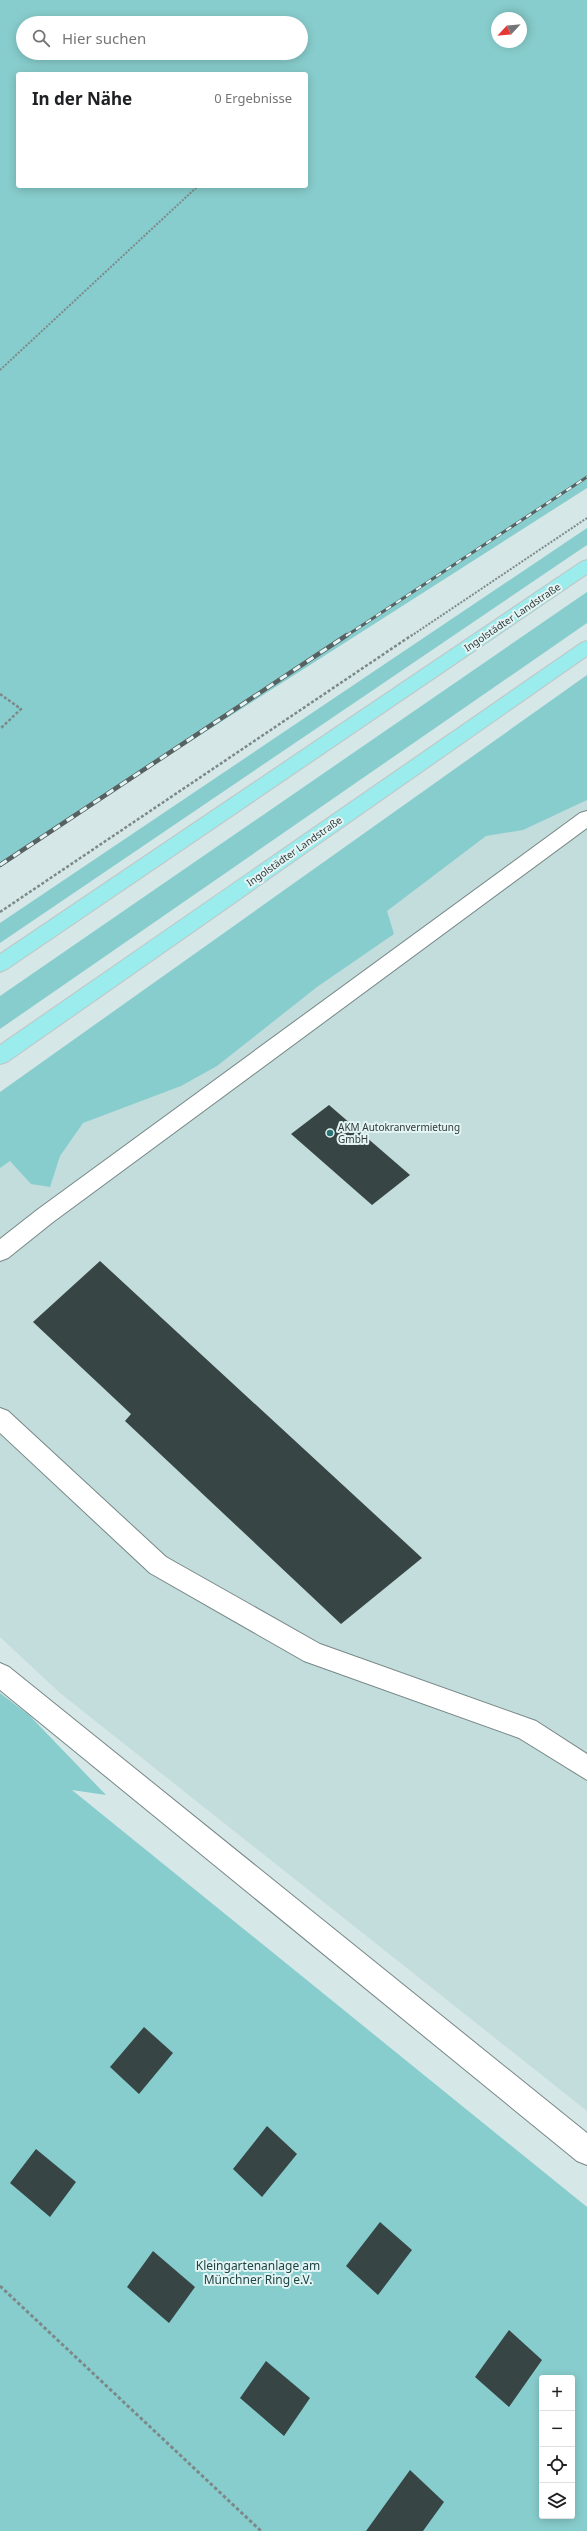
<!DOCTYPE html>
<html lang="de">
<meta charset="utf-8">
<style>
:root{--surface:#fff;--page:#f2f2f2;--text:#202124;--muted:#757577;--line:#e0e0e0}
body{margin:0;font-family:"Noto Sans",sans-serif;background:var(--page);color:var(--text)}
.controls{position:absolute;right:12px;bottom:12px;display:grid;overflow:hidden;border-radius:4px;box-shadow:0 2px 10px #0003}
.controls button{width:36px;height:36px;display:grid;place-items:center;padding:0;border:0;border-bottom:1px solid var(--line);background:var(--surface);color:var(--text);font:20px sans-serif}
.compass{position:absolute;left:491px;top:12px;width:36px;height:36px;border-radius:50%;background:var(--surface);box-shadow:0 2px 10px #0003;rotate:244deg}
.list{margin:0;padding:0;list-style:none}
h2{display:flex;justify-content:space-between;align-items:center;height:52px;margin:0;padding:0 16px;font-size:17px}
h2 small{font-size:13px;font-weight:400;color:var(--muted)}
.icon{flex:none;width:22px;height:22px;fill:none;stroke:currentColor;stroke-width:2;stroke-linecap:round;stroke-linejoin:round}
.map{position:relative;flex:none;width:587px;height:2531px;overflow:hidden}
.search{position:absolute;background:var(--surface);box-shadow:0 2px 10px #0003;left:16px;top:16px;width:292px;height:44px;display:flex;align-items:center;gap:10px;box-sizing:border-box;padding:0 14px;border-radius:22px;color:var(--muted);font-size:15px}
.panel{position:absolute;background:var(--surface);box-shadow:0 2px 10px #0003;left:16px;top:72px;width:292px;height:116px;border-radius:4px}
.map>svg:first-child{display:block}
.built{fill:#c2dddc}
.green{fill:#88cdcd;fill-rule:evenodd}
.building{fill:#374545}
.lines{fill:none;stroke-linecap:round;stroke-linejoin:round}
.service-casing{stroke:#778787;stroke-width:2}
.primary-casing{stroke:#c2c4c4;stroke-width:2}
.path-far2{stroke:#7d8989;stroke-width:2;stroke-dasharray:2 1.5;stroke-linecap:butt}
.path-far1{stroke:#7d8989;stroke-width:2.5;stroke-dasharray:3 2;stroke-linecap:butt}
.path{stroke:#7d8989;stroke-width:3;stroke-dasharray:3.5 2.5;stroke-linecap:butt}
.service{fill:#fff;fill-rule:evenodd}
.primary{fill:#9aeced;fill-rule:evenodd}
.rail-far1-casing{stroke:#586161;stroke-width:3}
.rail-casing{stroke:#586161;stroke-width:4.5}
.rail-far1{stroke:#e3f4f4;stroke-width:2;stroke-dasharray:6;stroke-linecap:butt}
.rail{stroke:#e3f4f4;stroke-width:3;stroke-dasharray:8;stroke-linecap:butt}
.poi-dot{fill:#297374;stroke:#e3f4f4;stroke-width:1.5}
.labels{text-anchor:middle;stroke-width:4;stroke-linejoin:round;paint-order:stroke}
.street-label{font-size:10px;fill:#323939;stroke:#e3f4f4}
.poi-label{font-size:10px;fill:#323939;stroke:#e3f4f4;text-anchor:start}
.near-park-label{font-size:12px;fill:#214646;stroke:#e3f4f4}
</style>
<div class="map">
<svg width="587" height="2531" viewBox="0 0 587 2531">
<rect width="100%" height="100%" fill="#d6e7e7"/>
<path class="built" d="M587,728V2111L60,1693L0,1637V1155Z"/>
<path class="green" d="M0,0H587V488L0,863ZM497,18H521V42H497ZM23,23H301V53H23ZM18,74H306V186H18Z
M587,528V545L0,943V923Z
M587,592V623L0,1029V996Z
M587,675V800L523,830L486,836L387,911L394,934L317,987L217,1066L181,1086L83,1123L60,1156L50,1187L31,1184L10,1161L0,1168V1092Z
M0,1693L29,1715L106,1795L72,1790L587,2207V2531H0ZM542,2378H572V2516H542Z"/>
<path class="building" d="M329,1105L410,1175L372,1205L291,1134Z
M100,1261L422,1558L341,1624L125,1421L131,1414L33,1322Z
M144,2027L173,2053L139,2094L110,2067Z
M267,2126L297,2154L262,2197L233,2169Z
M36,2149L76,2182L50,2217L10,2183Z
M380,2222L412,2250L378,2295L346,2266Z
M153,2251L195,2287L169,2323L127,2287Z
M509,2330L542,2360L509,2407L475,2377Z
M266,2361L310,2398L284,2436L240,2398Z
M410,2470L444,2502L423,2531H366Z"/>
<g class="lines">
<defs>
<path id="service" d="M587,811V828L53,1222L8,1258L0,1261V1239L37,1210L580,813Z
M0,1408L8,1411L166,1557L320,1644L536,1721L587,1754V1780L519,1738L304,1661L150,1573L0,1433Z
M0,1663L9,1667L587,2133V2165L577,2161L0,1690Z"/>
<path id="primary" d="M587,560V574L7,969L0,972V954L581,562Z
M587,641V656L7,1062L0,1064V1045L581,643Z"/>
</defs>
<use href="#service" class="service-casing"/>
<use href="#primary" class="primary-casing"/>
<path class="path-far2" d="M0,370L198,186
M411,636L587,518"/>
<path class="path-far1" d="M0,694L21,709L0,729
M0,912L412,635"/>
<path class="path" d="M0,2286L261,2531"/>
<use href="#service" class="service"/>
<use href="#primary" class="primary"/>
<defs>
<path id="rail-far1" d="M346,636L587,477"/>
<path id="rail" d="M0,865L347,635"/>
</defs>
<use href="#rail-far1" class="rail-far1-casing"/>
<use href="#rail" class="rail-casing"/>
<use href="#rail-far1" class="rail-far1"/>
<use href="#rail" class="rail"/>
</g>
<circle class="poi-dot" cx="330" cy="1133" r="4"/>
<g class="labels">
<g class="street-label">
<text transform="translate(512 617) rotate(-34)" y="4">Ingolstädter Landstraße</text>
<text transform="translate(294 851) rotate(-35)" y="4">Ingolstädter Landstraße</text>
</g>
<g class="poi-label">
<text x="338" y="1131">AKM Autokranvermietung<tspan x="338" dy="12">GmbH</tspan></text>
</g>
<g class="near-park-label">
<text x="258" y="2270">Kleingartenanlage am<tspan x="258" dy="14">Münchner Ring e.V.</tspan></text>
</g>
</g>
</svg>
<div class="controls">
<button>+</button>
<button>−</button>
<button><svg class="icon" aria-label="locate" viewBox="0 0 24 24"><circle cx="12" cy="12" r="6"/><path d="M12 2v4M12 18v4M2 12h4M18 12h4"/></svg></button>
<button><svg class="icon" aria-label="layers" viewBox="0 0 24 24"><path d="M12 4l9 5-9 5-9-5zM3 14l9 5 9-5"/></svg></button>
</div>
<svg class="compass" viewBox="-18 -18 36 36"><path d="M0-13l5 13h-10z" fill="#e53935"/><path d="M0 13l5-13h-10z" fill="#757577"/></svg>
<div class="search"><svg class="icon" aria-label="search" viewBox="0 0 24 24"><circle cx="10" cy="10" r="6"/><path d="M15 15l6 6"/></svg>Hier suchen</div>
<section class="panel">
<h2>In der Nähe<small>0 Ergebnisse</small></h2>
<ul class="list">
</ul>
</section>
</div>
